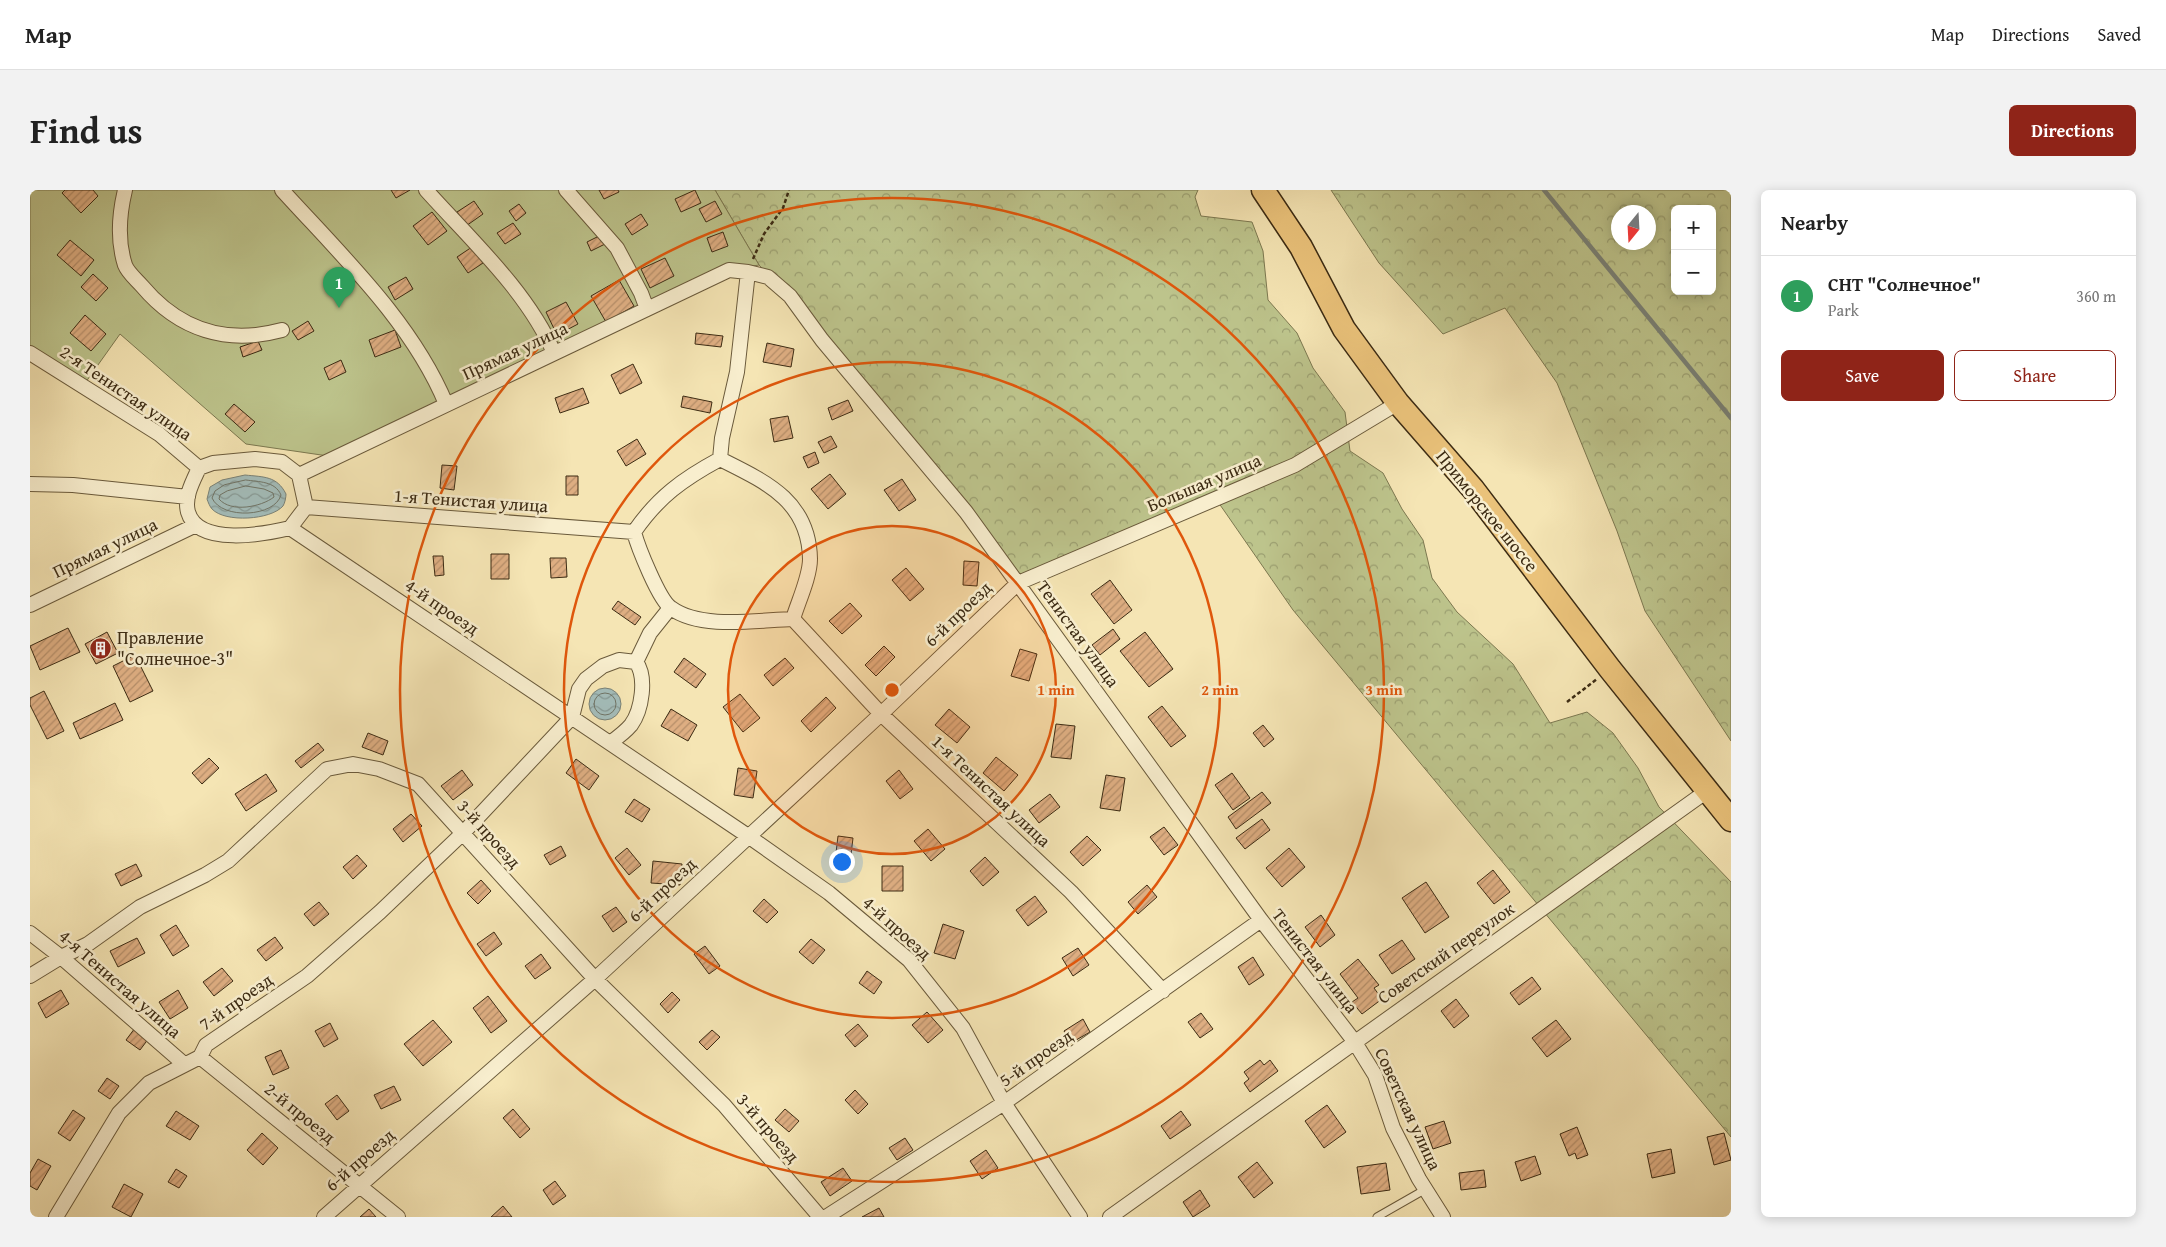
<!DOCTYPE html>
<meta charset="utf-8">
<style>
:root{--surface:#fff;--page:#f2f2f2;--text:#222;--muted:#767676;--line:#e0e0e0;--accent:#8f2418}
body{margin:0;font-family:"Gentium Book Plus",serif;background:var(--page);color:var(--text)}
.controls{position:absolute;right:15px;top:15px;display:grid;overflow:hidden;border-radius:8px;box-shadow:0 2px 12px #0003}
.controls button{width:45px;height:45px;display:grid;place-items:center;padding:0;border:0;border-bottom:1px solid var(--line);background:var(--surface);color:var(--text);font:25px sans-serif}
.compass{position:absolute;left:1581px;top:15px;width:45px;height:45px;border-radius:50%;background:var(--surface);box-shadow:0 2px 12px #0003;rotate:198deg}
.you{position:absolute;left:811px;top:671px;width:18px;height:18px;margin:-12px;border:4px solid #fff;border-radius:50%;background:#1a73e8;box-shadow:0 0 0 8px #1a73e833}
.badge{display:grid;place-items:center;width:32px;height:32px;border-radius:50%;background:var(--accent);color:#fff;font-size:16px;font-weight:700}
.pin{position:absolute;translate:-50% -41px;filter:drop-shadow(0 1px 2px #0008)}
.pin::after{content:'';position:absolute;top:26px;width:18px;height:15px;background:inherit;clip-path:polygon(0 0,100% 0,50% 100%)}
.list{margin:0;padding:0;list-style:none}
h2{display:flex;justify-content:space-between;align-items:center;height:65px;margin:0;padding:0 20px;font-size:21px}
h2 small{font-size:16px;font-weight:400;color:var(--muted)}
.list li{display:grid;grid-template-columns:32px 1fr auto;gap:15px;align-items:center;box-sizing:border-box;height:80px;padding:0 20px;border-top:1px solid var(--line)}
.list b{display:block;font-size:19px;white-space:nowrap}
.list p{margin:0;font-size:16px;white-space:nowrap;color:var(--muted)}
.list em{font-size:16px;font-style:normal;color:var(--muted)}
.actions{display:flex;gap:10px;padding:15px 20px}
.actions a{flex:1;padding:11px 0;border:1px solid var(--accent);border-radius:8px;text-align:center;font-size:18px;color:var(--accent)}
.actions .main{background:var(--accent);color:#fff}
.map{position:relative;flex:none;width:1701px;height:1027px;overflow:hidden;border-radius:8px}
header{display:flex;align-items:center;gap:30px;box-sizing:border-box;height:70px;padding:0 25px;background:var(--surface);border-bottom:1px solid var(--line)}
header strong{font-size:24px}
nav{display:flex;gap:28px;margin-inline-start:auto;font-size:18px}
.intro{display:flex;align-items:center;justify-content:space-between;box-sizing:border-box;height:120px;padding:0 30px}
h1{margin:0;font-size:35px}
.button{padding:12px 22px;border-radius:8px;background:var(--accent);color:#fff;font-size:18px;font-weight:700}
main{display:flex;gap:30px;padding:0 30px}
aside{flex:1;background:var(--surface);border-radius:8px;box-shadow:0 2px 12px #0003}
.map>svg:first-child{display:block}
.forest{fill:url(#forest-crowns);stroke:#7c7850;fill-rule:evenodd}
.garden{fill:#bdc48c;stroke:#7c7850}
.water{fill:url(#water-waves);stroke:#7a8277}
.lines{fill:none;stroke-linecap:round;stroke-linejoin:round}
.shore{stroke:#707466;stroke-width:1}
.stream{stroke:#7a8277;stroke-width:4.5}
.building{fill:url(#building-hatch);stroke:#3c2b13}
.service-casing{stroke:#6a5a3b;stroke-width:9}
.minor-casing{stroke:#6a5a3b;stroke-width:16}
.primary-casing{stroke:#3c2b13;stroke-width:25}
.path{stroke:#3c2b13;stroke-width:2.5;stroke-dasharray:4 2.5;stroke-linecap:butt}
.service{stroke:#f8eece;stroke-width:7}
.minor{stroke:#f8eece;stroke-width:14}
.primary{stroke:#eac27a;stroke-width:22}
.ring{fill:none;stroke:#df570c;stroke-width:2.5}
.labels{text-anchor:middle;stroke-width:5;stroke-linejoin:round;paint-order:stroke}
.street-label{font-size:18px;fill:#3c2b13;stroke:#f8eece}
.poi-label{font-size:18px;fill:#3c2b13;stroke:#f8eece;text-anchor:start}
.centre{fill:#df570c;stroke:#f8eece;stroke-width:2.5}
.ring-label{font-size:15px;text-anchor:middle;font-weight:bold;fill:#df570c;stroke:#f8eece;stroke-width:5;stroke-linejoin:round;paint-order:stroke}
</style>
<header>
<strong>Map</strong>
<nav><a>Map</a><a>Directions</a><a>Saved</a></nav>
</header>
<div class="intro"><h1>Find us</h1><a class="button">Directions</a></div>
<main>
<div class="map">
<svg width="1701" height="1027" viewBox="0 0 1701 1027">
<defs>
<pattern id="forest-crowns" width="20" height="18" patternUnits="userSpaceOnUse" patternTransform="scale(1.25)"><rect width="20" height="18" fill="#bdc48c"/><path d="M2 6a3 3 0 1 1 6 0M12 15a3 3 0 1 1 6 0" fill="none" stroke="#9b9f71"/></pattern>
<pattern id="water-waves" width="16" height="10" patternUnits="userSpaceOnUse" patternTransform="scale(1.25)"><rect width="16" height="10" fill="#a3bcb9"/><path d="M0 5q4-4 8 0t8 0" fill="none" stroke="#869995"/></pattern>
<pattern id="building-hatch" width="6" height="6" patternUnits="userSpaceOnUse" patternTransform="scale(1.25)"><rect width="6" height="6" fill="#deae82"/><path d="M-1 1l2-2M0 6l6-6M5 7l2-2" fill="none" stroke="#b58e69"/></pattern>
</defs>
<rect width="100%" height="100%" fill="#f5e5b4"/>
<filter id="stains"><feTurbulence type="fractalNoise" baseFrequency=".004" numOctaves="4"/><feColorMatrix values="0 0 0 0 .2 0 0 0 0 .09 0 0 0 0 .02 0 0 0 .5 -.17"/></filter>
<radialGradient id="worn" r=".72"><stop offset=".6" stop-color="#630" stop-opacity="0"/><stop offset="1" stop-color="#630" stop-opacity=".3"/></radialGradient>
<path class="forest" d="M685,0H1168L1165,7L1171,26L1222,32L1233,61L1238,110L1267,143L1283,178L1315,222L1320,261L1353,283L1372,319L1393,350L1402,388L1427,422L1483,474L1520,533L1557,522L1583,543L1608,578L1629,617L1701,692V947L1263,420L1186,309L999,388L981,383L760,106L729,75Z
M1301,0H1701V551L1615,421L1587,341L1527,193L1475,118L1413,144L1349,73ZM1645,19H1682V101H1645ZM1588,22H1618V52H1588Z"/>
<path class="garden" d="M0,0H685L729,75L699,80L305,267L216,254L90,144L53,196L0,163Z"/>
<path class="water" d="M215,285C234,287 247,286 256,304C256,307 255,313 253,316C241,330 195,333 182,319C180,317 178,312 177,309L180,297L192,290Z
M559 514a16 16 0 1 1 32 0a16 16 0 1 1-32 0Z"/>
<g class="lines">
<path class="shore" d="M216,290C229,292 245,291 251,305C245,327 192,330 182,308L185,301L194,295Z
M216,296L234,299L243,303L244,307C231,317 201,323 189,309L190,305L197,301Z
M564 514a11 11 0 1 1 22 0a11 11 0 1 1-22 0Z"/>
<path class="stream" d="M1514,0L1701,228"/>
</g>
<path class="building" d="M35,0H63L68,6L51,23L32,3Z
M361,0H380L366,8Z
M569,0H588L589,2L574,9Z
M665,0L671,13L651,22L645,9Z
M444,11L453,24L436,36L427,22Z
M685,11L692,24L676,32L669,19Z
M489,14L496,23L486,31L479,21Z
M402,22L417,41L398,55L383,36Z
M611,24L618,35L602,45L595,34Z
M483,33L491,44L475,54L467,43Z
M693,42L698,56L682,62L677,48Z
M573,44L577,53L561,61L557,52Z
M40,50L64,70L51,86L27,65Z
M442,57L453,73L438,83L427,67Z
M635,68L644,86L620,98L611,79Z
M63,84L78,98L66,111L51,97Z
M376,87L383,99L365,110L358,97Z
M589,90L604,116L576,132L561,106Z
M536,112L548,134L527,145L516,122Z
M55,125L76,144L61,161L40,143Z
M278,131L284,141L268,150L262,141Z
M365,140L371,157L345,167L339,150Z
M666,143L693,146L691,157L665,154Z
M228,151L232,160L213,167L210,157Z
M737,153L764,159L761,177L733,172Z
M311,170L316,182L299,190L294,178Z
M603,174L612,193L590,204L581,185Z
M553,198L559,213L530,223L525,208Z
M653,206L682,212L680,223L651,217Z
M818,210L823,221L802,230L798,218Z
M204,214L225,232L215,242L195,224Z
M758,226L763,248L744,252L740,229Z
M801,246L807,257L794,263L788,252Z
M607,249L616,264L596,276L587,261Z
M785,262L789,273L778,278L773,267Z
M412,275L427,276L424,300L410,298Z
M800,284L816,304L798,319L781,299Z
M536,286H548V305H536Z
M872,289L886,310L869,321L854,300Z
M461,364H479V389H461Z
M403,366H413L414,385L405,386Z
M520,368H536L537,387L521,388Z
M934,371L949,372L947,396L933,395Z
M876,378L894,399L880,411L862,390Z
M1080,390L1102,420L1084,434L1061,404Z
M588,411L611,427L605,435L582,419Z
M820,413L832,426L812,444L799,431Z
M38,438L50,462L10,480L0,456Z
M1083,439L1090,449L1070,465L1062,455Z
M77,442L88,463L66,474L55,454Z
M1115,442L1143,479L1119,497L1090,461Z
M854,456L865,467L846,486L835,475Z
M990,459L1007,464L999,491L981,486Z
M105,465L123,501L100,512L83,476Z
M654,468L676,484L666,498L644,482Z
M755,468L764,478L743,496L734,485Z
M14,501L34,541L17,549L0,515V508Z
M710,504L730,528L713,542L693,517Z
M796,507L806,518L781,542L771,531Z
M85,513L93,530L50,549L43,533Z
M1132,516L1156,546L1141,557L1118,527Z
M641,519L667,535L658,551L631,536Z
M919,519L940,537L927,553L905,535Z
M1026,534L1045,536L1041,569L1021,567Z
M1233,535L1244,549L1234,557L1223,543Z
M338,543L358,551L353,565L332,557Z
M288,553L294,560L271,578L265,571Z
M966,567L988,585L974,601L953,583Z
M179,568L189,578L172,594L162,583Z
M546,569L569,586L559,600L536,583Z
M708,578L727,581L723,608L704,605Z
M432,580L443,595L423,610L411,596Z
M869,580L883,599L870,609L856,591Z
M1202,583L1220,608L1203,620L1185,595Z
M236,584L247,601L216,621L205,604Z
M1076,585L1095,588L1090,621L1070,618Z
M1232,602L1241,613L1206,639L1198,627Z
M1020,604L1030,617L1009,633L999,620Z
M604,609L620,619L612,632L595,622Z
M381,624L392,636L373,652L363,639Z
M1232,629L1240,640L1215,659L1206,648Z
M1134,637L1148,655L1134,665L1120,647Z
M898,639L915,659L901,671L884,651Z
M808,646L823,648L820,673L805,671Z
M1057,646L1071,660L1053,676L1040,662Z
M531,656L536,666L520,675L514,665Z
M597,658L611,675L599,685L585,668Z
M1259,658L1275,677L1252,697L1236,678Z
M327,665L337,676L323,689L313,677Z
M955,667L969,682L953,696L940,681Z
M623,671L652,674L650,695L621,693Z
M106,674L112,686L91,696L85,684Z
M852,676H873V701H852Z
M1463,680L1480,702L1464,714L1447,693Z
M451,690L461,701L448,714L437,703Z
M1396,692L1419,727L1395,743L1372,708Z
M1117,695L1127,707L1108,724L1098,712Z
M1005,706L1017,722L998,736L986,720Z
M734,709L748,722L737,733L723,721Z
M289,712L299,724L284,736L274,724Z
M586,717L597,732L583,742L572,726Z
M1291,725L1305,745L1290,757L1275,737Z
M913,734L934,741L925,769L904,763Z
M146,735L159,756L143,766L130,745Z
M464,742L472,754L456,766L447,754Z
M245,747L253,758L236,771L227,760Z
M107,748L115,763L88,777L80,761Z
M781,749L795,760L783,774L769,762Z
M1372,750L1385,769L1362,784L1349,765Z
M675,756L690,776L679,784L664,764Z
M1048,758L1059,775L1043,786L1032,768Z
M511,764L521,778L505,789L495,776Z
M1223,767L1234,785L1219,795L1208,777Z
M1328,769L1349,795L1344,798L1352,809L1332,824L1322,812L1328,808L1310,784Z
M192,778L203,791L184,806L173,792Z
M837,781L852,792L844,804L829,793Z
M1502,787L1511,799L1489,815L1480,803Z
M31,800L39,814L16,828L8,813Z
M148,800L158,818L140,829L129,812Z
M642,802L650,810L638,823L630,814Z
M458,806L477,831L461,843L443,818Z
M1426,809L1439,826L1424,838L1411,821Z
M897,822L913,840L898,853L882,835Z
M1171,823L1183,839L1170,848L1158,832Z
M1053,829L1060,842L1041,853L1034,841Z
M403,830L422,852L393,876L374,854Z
M1526,830L1541,849L1517,867L1502,848Z
M300,833L308,849L294,857L285,841Z
M828,834L838,846L825,857L815,845Z
M105,838L119,848L110,860L96,850Z
M682,840L690,847L677,860L669,852Z
M251,860L259,878L243,885L235,867Z
M1230,870L1234,875L1240,870L1248,881L1220,902L1214,893L1219,889L1214,882Z
M77,888L89,896L80,909L68,901Z
M364,896L371,910L351,919L344,905Z
M825,900L838,914L828,924L815,910Z
M307,905L319,921L307,930L295,914Z
M1297,915L1316,942L1294,958L1275,931Z
M483,919L500,939L490,948L473,928Z
M755,919L769,931L759,942L745,930Z
M43,920L55,928L40,951L28,943Z
M146,921L169,936L160,950L136,936Z
M1151,921L1161,935L1140,949L1131,936Z
M1414,931L1421,953L1403,959L1395,937Z
M1547,937L1558,965L1547,969L1545,963L1539,966L1530,944Z
M232,943L248,958L233,975L217,960Z
M1694,943L1701,970L1684,975L1677,947Z
M875,948L883,960L867,970L859,958Z
M1641,959L1645,983L1622,988L1617,964Z
M956,960L968,978L952,989L940,971Z
M1505,966L1511,984L1491,991L1485,972Z
M8,969L21,976L7,1000L0,996V983Z
M1227,972L1243,993L1224,1008L1208,987Z
M1356,973L1360,1000L1331,1004L1327,977Z
M813,978L822,991L800,1006L791,992Z
M146,979L157,986L149,998L138,992Z
M1454,980L1456,997L1431,1000L1429,983Z
M525,991L536,1006L523,1015L513,1000Z
M94,994L113,1004L101,1027L82,1017Z
M1170,1000L1180,1016L1163,1027L1153,1012Z
M473,1016L482,1027H461Z
M849,1018L854,1027H832Z
M339,1019L346,1027H330Z"/>
<g class="lines">
<defs>
<path id="service" d="M1347,1027L1396,999"/>
<path id="minor" d="M95,0C89,25 87,50 95,75C98,83 107,90 112,96C149,140 197,155 252,140
M252,0C311,65 382,132 416,214
M396,0C440,49 498,102 524,163
M536,0L587,58L611,103L617,119
M0,163L129,244L169,278
M225,269L252,272L269,285L276,317L260,338C235,344 168,357 158,322C154,307 163,291 169,278L183,273Z
M690,269C736,292 779,311 780,369C780,387 768,412 763,429C728,430 671,440 641,418C629,410 608,357 604,342C628,307 653,289 690,269Z
M690,269L692,248L707,182L718,82
M269,285L699,80L718,82L738,87L760,106L792,150L936,322L1231,730L1324,851L1345,885L1363,938L1389,989L1413,1027
M0,294L43,295L158,307
M276,317L604,342
M260,338L718,646L799,703L879,770L933,838L974,913L1050,1027
M0,415L166,335
M763,429L851,524L1041,702L1133,801
M606,472L620,443L640,418
M0,743L31,767L154,874
M0,786L31,767L58,754L110,717L175,685L198,671L297,579L323,574L349,579L388,594L565,789L694,915L790,1027
M170,867L368,1027
M26,1027L89,923L119,893L170,867L176,855L277,786L350,722L433,643L542,527L549,499L556,489L573,476L589,470L606,472C617,487 612,520 601,535C595,542 587,548 580,553
M294,1027L565,789L851,524L988,393L1265,275L1368,213
M796,1027L974,913L1231,730
M1080,1027L1677,601"/>
<path id="primary" d="M1233,0L1271,57L1314,139L1368,213L1443,299L1580,479L1701,630"/>
</defs>
<use href="#service" class="service-casing"/>
<use href="#minor" class="minor-casing"/>
<use href="#primary" class="primary-casing"/>
<path class="path" d="M723,69L734,44L753,18L759,0
M1537,512L1567,489"/>
<use href="#service" class="service"/>
<use href="#minor" class="minor"/>
<use href="#primary" class="primary"/>
</g>
<circle cx="862" cy="500" r="164" fill="#df570c" fill-opacity=".12"/>
<g class="ring">
<circle cx="862" cy="500" r="164"/>
<circle cx="862" cy="500" r="328"/>
<circle cx="862" cy="500" r="492"/>
</g>
<defs>
<symbol id="building-disc" viewBox="-11 -11 22 22"><circle r="9.5" fill="#8f2418" stroke="#f8eece"/><path d="M-4-6H4V6H1V3H-1V6H-4ZM-2.5-4.3h1.7v1.8h-1.7ZM.8-4.3h1.7v1.8H.8ZM-2.5-1h1.7V.8h-1.7ZM.8-1h1.7V.8H.8Z" fill="#fff"/></symbol>
</defs>
<g fill-rule="evenodd">
<use href="#building-disc" x="58" y="446" width="25" height="25"/>
</g>
<g class="labels">
<g class="street-label">
<text transform="translate(485 161) rotate(-25)" y="6">Прямая улица</text>
<text transform="translate(96 203) rotate(34)" y="6">2-я Тенистая улица</text>
<text transform="translate(1174 293) rotate(-23)" y="6">Большая улица</text>
<text transform="translate(441 311) rotate(4)" y="6">1-я Тенистая улица</text>
<text transform="translate(1457 321) rotate(51)" y="6">Приморское шоссе</text>
<text transform="translate(75 358) rotate(-26)" y="6">Прямая улица</text>
<text transform="translate(412 417) rotate(34)" y="6">4-й проезд</text>
<text transform="translate(928 424) rotate(-44)" y="6">6-й проезд</text>
<text transform="translate(1048 444) rotate(54)" y="6">Тенистая улица</text>
<text transform="translate(961 601) rotate(43)" y="6">1-я Тенистая улица</text>
<text transform="translate(459 644) rotate(48)" y="6">3-й проезд</text>
<text transform="translate(632 700) rotate(-43)" y="6">6-й проезд</text>
<text transform="translate(867 738) rotate(42)" y="6">4-й проезд</text>
<text transform="translate(1416 763) rotate(-35)" y="6">Советский переулок</text>
<text transform="translate(1285 771) rotate(52)" y="6">Тенистая улица</text>
<text transform="translate(90 794) rotate(41)" y="6">4-я Тенистая улица</text>
<text transform="translate(206 812) rotate(-35)" y="6">7-й проезд</text>
<text transform="translate(1006 868) rotate(-35)" y="6">5-й проезд</text>
<text transform="translate(1378 919) rotate(65)" y="6">Советская улица</text>
<text transform="translate(270 923) rotate(39)" y="6">2-й проезд</text>
<text transform="translate(738 938) rotate(49)" y="6">3-й проезд</text>
<text transform="translate(330 970) rotate(-41)" y="6">6-й проезд</text>
</g>
<g class="poi-label">
<text x="87" y="454">Правление<tspan x="87" dy="21">"Солнечное-3"</tspan></text>
</g>
</g>
<circle cx="862" cy="500" r="8" class="centre"/>
<g class="ring-label">
<text x="1026" y="505">1 min</text>
<text x="1190" y="505">2 min</text>
<text x="1354" y="505">3 min</text>
</g>
<rect width="100%" height="100%" filter="url(#stains)"/>
<rect width="100%" height="100%" fill="url(#worn)"/>
</svg>
<div class="controls">
<button>+</button>
<button>−</button>
</div>
<svg class="compass" viewBox="-18 -18 36 36"><path d="M0-13l5 13h-10z" fill="#e53935"/><path d="M0 13l5-13h-10z" fill="#767676"/></svg>
<div class="you"></div>
<div class="pin badge" style="left:309px;top:118px;background:#2e9e5b">1</div>
</div>
<aside>
<h2>Nearby<small></small></h2>
<ul class="list">
<li><span class="badge" style="background:#2e9e5b">1</span><div><b>СНТ &quot;Солнечное&quot;</b><p>Park</p></div><em>360 m</em></li>
</ul>
<div class="actions"><a class="main">Save</a><a>Share</a></div>
</aside>
</main>
